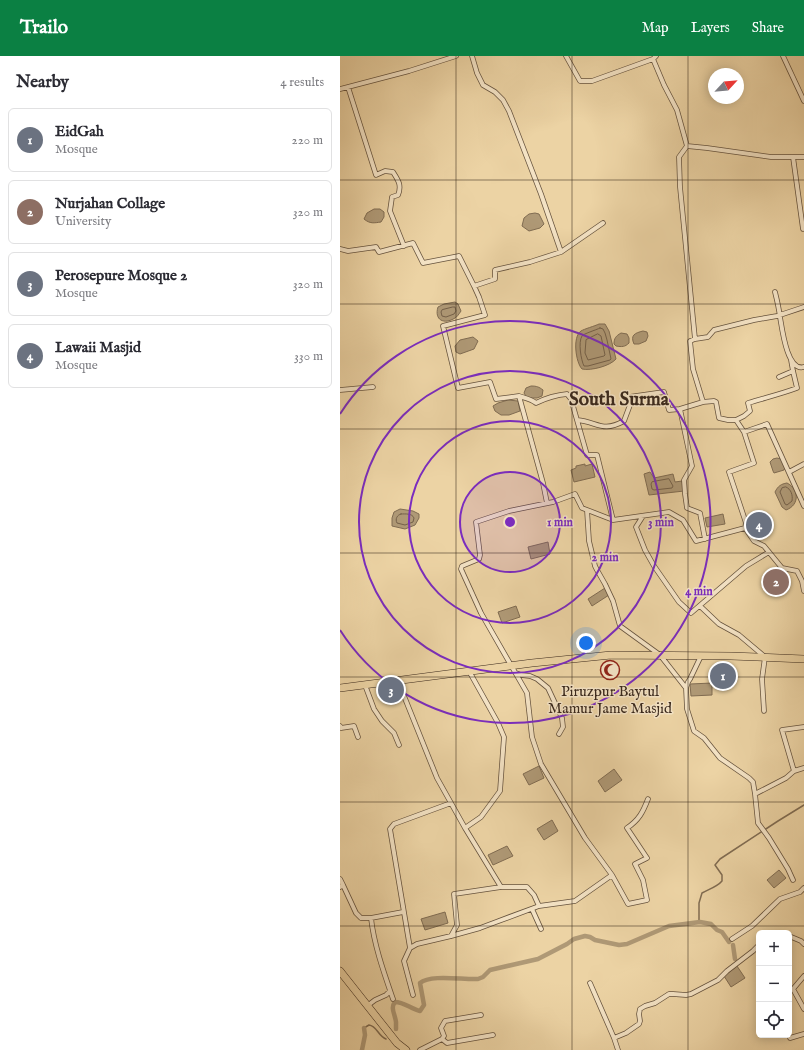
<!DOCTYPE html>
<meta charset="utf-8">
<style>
:root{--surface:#fff;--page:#f2f2f3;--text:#2b2b33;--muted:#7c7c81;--line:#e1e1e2;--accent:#0b8043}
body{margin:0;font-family:"IM FELL English",serif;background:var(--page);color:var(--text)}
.controls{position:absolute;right:12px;bottom:12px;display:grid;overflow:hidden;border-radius:6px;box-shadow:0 2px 10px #0003}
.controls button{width:36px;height:36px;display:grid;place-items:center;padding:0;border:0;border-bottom:1px solid var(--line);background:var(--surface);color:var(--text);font:20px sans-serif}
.compass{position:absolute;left:368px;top:12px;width:36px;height:36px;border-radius:50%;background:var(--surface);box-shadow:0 2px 10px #0003;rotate:64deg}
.you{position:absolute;left:246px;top:587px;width:14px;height:14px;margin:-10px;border:3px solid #fff;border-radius:50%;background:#1a73e8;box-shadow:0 0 0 6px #1a73e833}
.badge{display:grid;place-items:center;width:26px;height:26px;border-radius:50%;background:var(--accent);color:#fff;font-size:13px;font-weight:700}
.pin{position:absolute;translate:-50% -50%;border:2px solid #fff;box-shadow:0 1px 4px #0006}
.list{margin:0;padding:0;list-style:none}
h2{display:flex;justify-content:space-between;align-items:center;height:52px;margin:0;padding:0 16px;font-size:17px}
h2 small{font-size:13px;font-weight:400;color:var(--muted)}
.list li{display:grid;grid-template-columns:26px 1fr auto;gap:12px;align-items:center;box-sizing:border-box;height:64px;margin:0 8px 8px;padding:0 8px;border:1px solid var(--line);border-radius:6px}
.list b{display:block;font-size:15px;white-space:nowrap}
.list p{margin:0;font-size:13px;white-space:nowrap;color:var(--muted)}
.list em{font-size:13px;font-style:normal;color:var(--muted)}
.icon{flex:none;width:22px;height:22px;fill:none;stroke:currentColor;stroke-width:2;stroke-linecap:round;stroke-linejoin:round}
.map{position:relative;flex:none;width:464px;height:994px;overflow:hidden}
header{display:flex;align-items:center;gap:24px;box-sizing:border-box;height:56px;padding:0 20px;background:var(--accent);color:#fff}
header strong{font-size:19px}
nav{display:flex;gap:22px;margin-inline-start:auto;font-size:14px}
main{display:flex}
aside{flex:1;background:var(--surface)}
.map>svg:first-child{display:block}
.water{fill:#af9976;stroke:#806c52}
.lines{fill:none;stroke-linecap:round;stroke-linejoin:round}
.shore{stroke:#746049;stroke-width:1}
.stream{stroke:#806c52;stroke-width:1.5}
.canal{stroke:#af9976;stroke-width:4.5}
.street-casing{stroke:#66533e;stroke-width:5.5}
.highway-casing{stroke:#39281c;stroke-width:8}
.street{stroke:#f3e2c4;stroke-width:4}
.highway{stroke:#ecd3a4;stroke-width:7}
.grid{fill:none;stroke:#39281c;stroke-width:1;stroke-opacity:0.55}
.ring{fill:none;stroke:#7b2cbf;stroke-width:2}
.labels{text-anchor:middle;stroke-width:3;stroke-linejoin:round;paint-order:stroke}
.poi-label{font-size:15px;fill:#39281c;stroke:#f3e2c4}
.district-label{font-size:19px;font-weight:bold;fill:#39281c;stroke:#f3e2c4}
.centre{fill:#7b2cbf;stroke:#f3e2c4;stroke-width:2}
.ring-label{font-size:12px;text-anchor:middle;font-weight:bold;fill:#7b2cbf;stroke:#f3e2c4;stroke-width:3;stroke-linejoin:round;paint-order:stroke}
</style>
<header>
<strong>Trailo</strong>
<nav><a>Map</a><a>Layers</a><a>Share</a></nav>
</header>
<main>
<aside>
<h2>Nearby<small>4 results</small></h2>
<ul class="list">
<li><span class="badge" style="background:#6b7280">1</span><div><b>EidGah</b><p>Mosque</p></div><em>220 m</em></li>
<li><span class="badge" style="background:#8d6e63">2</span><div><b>Nurjahan Collage</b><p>University</p></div><em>320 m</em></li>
<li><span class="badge" style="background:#6b7280">3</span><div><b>Perosepure Mosque 2</b><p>Mosque</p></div><em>320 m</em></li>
<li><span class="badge" style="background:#6b7280">4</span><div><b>Lawaii Masjid</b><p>Mosque</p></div><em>330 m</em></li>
</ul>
</aside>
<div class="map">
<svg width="464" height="994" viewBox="0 0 464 994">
<rect width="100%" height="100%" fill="#ecd3a4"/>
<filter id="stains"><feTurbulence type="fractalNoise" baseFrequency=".005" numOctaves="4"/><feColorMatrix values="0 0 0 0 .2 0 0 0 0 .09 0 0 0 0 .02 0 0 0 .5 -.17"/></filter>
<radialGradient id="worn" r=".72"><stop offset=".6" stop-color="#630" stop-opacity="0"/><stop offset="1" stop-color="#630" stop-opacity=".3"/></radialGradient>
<path class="water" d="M34,153H40L44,156V161L41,166C34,167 30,168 24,163L27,157Z
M195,157L199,158L204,168L200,172L189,175L182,170L184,162L189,158Z
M115,246L118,248L121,255C119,258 117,261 115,262C104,269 94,264 98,251L104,248Z
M259,268H265L269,275L276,303C270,310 251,315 242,313C236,307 232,281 241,275C244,273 255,270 259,268Z
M303,275L307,276L308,280L306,285L299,288H294C290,279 295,277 303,275Z
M281,277L287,278L289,282V287C285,291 282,291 276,290L274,288C274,282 276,280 281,277Z
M133,281L138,285L134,293L120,298L116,296L115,290L120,284Z
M191,330C197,330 199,331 203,334L202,340L197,342H187L184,337L186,332Z
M168,344L178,345L180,355L169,359H161L155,355L153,350L158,347Z
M437,402L441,403L445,411L444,414L434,417L433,415L430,406L433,403Z
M245,408V410L252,408L255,421L234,426L231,414L236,412V410Z
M310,416L314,422L333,418L335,426L342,425L344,435L309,439L304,418Z
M447,427C459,433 460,449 446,454L442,451L435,436C438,430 441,428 447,427Z
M60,453L73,455L79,458V462L75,469L65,473L52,470V462L54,456Z
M383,458L385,468L367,471L365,462Z
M208,486L210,498L191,503L188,491Z
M265,532L269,539L252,550L248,543Z
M176,550L180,561L162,567L158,556Z
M372,627V639L351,640L350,628Z
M199,710L204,722L189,729L183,718Z
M274,713L282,724L265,736L258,725Z
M212,764L218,775L204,784L197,773Z
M167,790L173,800L153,809L148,799Z
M439,814L446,822L434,832L427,824Z
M105,856L108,867L85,874L81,863Z
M397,910L405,922L391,931L384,920Z"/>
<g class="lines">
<path class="shore" d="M113,251H115L116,255L114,258L106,261L102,260L101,256L102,254Z
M260,272L263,273L265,277L267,284L271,303L270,304L248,310H244C241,304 238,286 242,280C243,278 256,274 260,272Z
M258,278L261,280L265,299L264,300L248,304L245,297L246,284Z
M329,423L333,430L332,432L314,434L312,433L311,428L312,426Z
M446,431C451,433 453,439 452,445L447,449L445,448L440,436L442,432Z
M61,458C65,458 72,457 74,462L73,466L65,469L57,467C55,463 57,459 61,458Z"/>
<path class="stream" d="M359,866V847L362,837C369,833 377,831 382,825V819L375,809L380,803L438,765L464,749
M24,972L29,969C37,970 38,980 46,983"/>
<path class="canal" d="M393,889L395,903
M56,973C56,970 56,968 56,966C55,958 50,952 55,946C64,946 71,953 80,955L84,949L80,927C91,918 123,924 138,923L143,921L150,914L198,903L227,888L234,883L245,880L250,881L255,884L279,889L287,888L329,870L360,866L371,868L377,874L382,876L389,886
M22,994L25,979L24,972"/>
<defs>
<path id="street" d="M132,0L137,17L143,29L155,36L163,44L169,55L201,138L221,196
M226,0L240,25H252L313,3L316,0
M443,0L464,45
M313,3L324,29L337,54L347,90
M8,31L36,119L45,115L53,116C58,124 62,129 58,139L52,141L50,155L64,190
M0,33L69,15L116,0
M347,90L339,101L340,131L355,283L350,285L353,313L363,346
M347,90L367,92L431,101H464
M453,101L463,173
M0,193L8,195L36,191L39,196L73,187L83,207L119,200L134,230L155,223V214L190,206L221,196L263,167
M134,230L139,241L145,259L103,270L118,332L150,326L156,343L179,340L203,427L207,447
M435,236C437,244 439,253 440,261C442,272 447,316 464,311
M355,283L368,281L374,274L414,264L437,260L464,251
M439,321L453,315
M0,334L33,331
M179,340C185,342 191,343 196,347C206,342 216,339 227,338L231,343L247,399H257L273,464
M340,353L363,346L374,345L376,346L379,362L388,364H396L404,376L427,368L464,450
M237,364C258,366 262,377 284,365L290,349L289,341L324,336L329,354L340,353L352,410L344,424L345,438L347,452L360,457L365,483
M396,364L404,360L410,355L408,347C424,342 441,338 457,332L453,315L451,304
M404,376L414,407L389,416L406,467L405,472
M449,416L464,408
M247,454L249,485L255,510L257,514L265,528L273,545L280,570L320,599L346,632L347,653L354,675L364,682L380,702L409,722L413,726L415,738L446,722L454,715
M303,460L296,471L305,494L314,510L339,546L351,557L406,510L429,496
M360,550L379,568L399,579L425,601L422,623L424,655
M176,617L181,619L190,620L197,623L208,632L222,662L223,671L219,678
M62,624V635L97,722L125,772L161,831
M25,629L34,653L42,665L54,677L59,689
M346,632L348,626L350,623L361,600
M0,670L1,672L14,670L18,681
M464,671L442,674L454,715L464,712
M415,738L418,767L429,782L448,813L453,824
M125,772L141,761L160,735L164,681L158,667L129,615
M272,819L288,848L307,844L303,824L295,808L307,802L287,772C299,764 303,756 308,743
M0,823L3,829L0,831
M3,829L16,857L21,862H31L63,856
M192,853L201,873
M31,862C34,889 44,917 53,943
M435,877H440
M111,880L117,869L114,838L161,831H187L194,839L199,850
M449,880L461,885L464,888
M392,883L412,870L440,843L460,836L464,832
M70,892L50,773L54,768L111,747
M464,920L453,933L464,953
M250,927L274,982
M73,939L64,905L70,892L77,888L111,880L140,872L156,866L199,850L235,845L272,819L245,782L201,708L192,681L187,637L141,557L121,513L122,510L139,503L140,499L136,466L169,455L213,446L235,438L242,452L273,464L329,456L343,464L356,485L405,472L414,485L424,490L442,512L457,515L462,525L464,535
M27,950L35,944L46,939L50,935
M450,982L464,978
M102,983L104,980L101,972L105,965L141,959
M80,994L102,983L107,987L153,979
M278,994L274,982L286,977L299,968L300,965L299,958L300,953L305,950L315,947L329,938H333L346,939L351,938L378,924L387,915L413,895L419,889"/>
<path id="highway" d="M0,632L192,607L271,599L391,600L464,603
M0,915L57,987L66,994"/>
</defs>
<use href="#street" class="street-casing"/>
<use href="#highway" class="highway-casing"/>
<use href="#street" class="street"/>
<use href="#highway" class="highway"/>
</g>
<path class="grid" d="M116,0V994M232,0V994M348,0V994M0,124H464M0,248H464M0,373H464M0,497H464M0,621H464M0,746H464M0,870H464"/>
<circle cx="170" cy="466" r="50" fill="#7b2cbf" fill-opacity=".12"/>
<g class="ring">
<circle cx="170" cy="466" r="50"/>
<circle cx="170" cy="466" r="101"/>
<circle cx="170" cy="466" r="151"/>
<path d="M0 358A201 201 0 1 1 0 574"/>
</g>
<defs>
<symbol id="mosque-ring" viewBox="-11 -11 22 22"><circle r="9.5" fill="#f3e2c4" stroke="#8f2418" stroke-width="1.5"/><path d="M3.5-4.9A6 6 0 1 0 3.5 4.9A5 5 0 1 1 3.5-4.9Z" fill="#8f2418"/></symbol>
</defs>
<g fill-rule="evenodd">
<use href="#mosque-ring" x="259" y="603" width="22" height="22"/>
</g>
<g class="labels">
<g class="poi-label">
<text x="270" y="640">Piruzpur Baytul<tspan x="270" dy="17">Mamur Jame Masjid</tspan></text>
</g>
<g class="district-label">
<text x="279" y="349">South Surma</text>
</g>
</g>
<circle cx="170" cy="466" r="6" class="centre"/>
<g class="ring-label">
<text x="220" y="470">1 min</text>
<text x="321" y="470">3 min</text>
<text x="265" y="505">2 min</text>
<text x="359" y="539">4 min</text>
</g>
<rect width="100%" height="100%" filter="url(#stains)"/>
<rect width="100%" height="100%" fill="url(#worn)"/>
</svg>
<div class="controls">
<button>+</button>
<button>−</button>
<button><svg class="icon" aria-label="locate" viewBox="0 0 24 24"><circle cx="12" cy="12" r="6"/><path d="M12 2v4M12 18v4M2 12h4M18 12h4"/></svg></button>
</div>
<svg class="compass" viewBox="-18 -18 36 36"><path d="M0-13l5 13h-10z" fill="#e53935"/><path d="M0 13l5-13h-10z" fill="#7c7c81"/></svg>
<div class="you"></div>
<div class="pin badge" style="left:383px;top:620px;background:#6b7280">1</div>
<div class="pin badge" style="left:436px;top:526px;background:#8d6e63">2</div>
<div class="pin badge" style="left:51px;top:634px;background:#6b7280">3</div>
<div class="pin badge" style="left:419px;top:469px;background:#6b7280">4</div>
</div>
</main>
